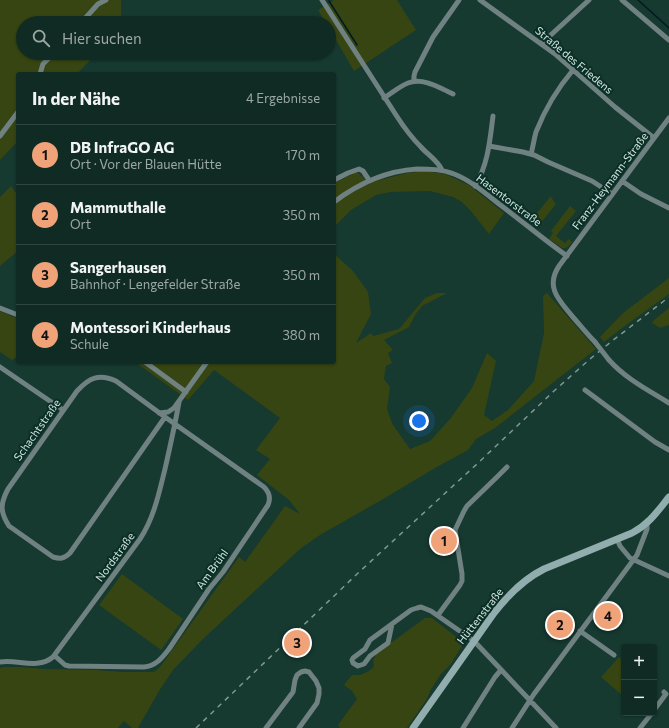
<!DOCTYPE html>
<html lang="de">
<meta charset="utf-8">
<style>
:root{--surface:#102b24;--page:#19332c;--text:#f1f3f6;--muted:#9ca7a6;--line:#304741;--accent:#f0a279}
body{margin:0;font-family:Commissioner,sans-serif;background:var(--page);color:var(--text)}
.controls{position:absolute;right:12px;bottom:12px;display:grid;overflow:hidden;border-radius:4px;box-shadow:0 1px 3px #0004}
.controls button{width:36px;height:36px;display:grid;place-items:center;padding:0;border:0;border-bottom:1px solid var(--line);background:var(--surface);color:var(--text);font:20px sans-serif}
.you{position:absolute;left:419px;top:421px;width:14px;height:14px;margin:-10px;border:3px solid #fff;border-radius:50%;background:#1a73e8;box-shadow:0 0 0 6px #1a73e833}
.badge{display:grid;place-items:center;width:26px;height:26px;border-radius:50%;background:var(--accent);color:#111;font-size:13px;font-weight:700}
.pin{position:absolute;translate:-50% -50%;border:2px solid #fff;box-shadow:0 1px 4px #0006}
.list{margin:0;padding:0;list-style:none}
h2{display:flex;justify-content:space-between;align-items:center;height:52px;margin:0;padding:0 16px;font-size:17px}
h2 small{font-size:13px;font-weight:400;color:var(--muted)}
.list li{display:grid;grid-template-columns:26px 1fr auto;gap:12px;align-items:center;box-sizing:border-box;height:60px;padding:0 16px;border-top:1px solid var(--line)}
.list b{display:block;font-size:15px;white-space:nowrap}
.list p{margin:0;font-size:13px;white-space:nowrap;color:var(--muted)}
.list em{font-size:13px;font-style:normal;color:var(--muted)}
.icon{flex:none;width:22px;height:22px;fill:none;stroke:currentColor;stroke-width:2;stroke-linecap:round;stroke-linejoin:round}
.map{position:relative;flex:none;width:669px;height:728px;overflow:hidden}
.search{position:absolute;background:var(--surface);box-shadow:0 1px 3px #0004;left:16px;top:16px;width:320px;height:44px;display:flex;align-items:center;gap:10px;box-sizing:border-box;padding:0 14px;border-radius:22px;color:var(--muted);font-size:15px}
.panel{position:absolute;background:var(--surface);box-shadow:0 1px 3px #0004;left:16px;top:72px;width:320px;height:292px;border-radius:4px}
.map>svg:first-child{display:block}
.green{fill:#364512}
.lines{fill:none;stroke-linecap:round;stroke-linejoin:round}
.stream{stroke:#001a24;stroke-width:1.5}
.street{stroke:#6f8181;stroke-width:5}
.secondary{stroke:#91adae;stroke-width:7}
.rail{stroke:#7f9991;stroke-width:1.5;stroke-dasharray:5 5;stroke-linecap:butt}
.street-bridge{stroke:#6f8181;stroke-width:5}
.labels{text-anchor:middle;stroke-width:4;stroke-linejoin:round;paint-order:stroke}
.street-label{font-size:11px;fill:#d2e6df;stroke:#0a2f26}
</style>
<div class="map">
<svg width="669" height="728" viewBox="0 0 669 728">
<rect width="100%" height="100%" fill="#163930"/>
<path class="green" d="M0,0H121V23H23V53H97L77,74H18V141L0,160Z
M334,0H397L416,30L354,71L329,28V23H326L318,10Z
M425,171L445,174L469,185L504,213L489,234L470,210L462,202L453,197L430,191L390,192L376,195L351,210L334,227V183L357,172L363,177L368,185L372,182L407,173Z
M11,186L18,196V251L0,266V197Z
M550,197L553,198L552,199L556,204L540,224L533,218Z
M570,206L576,211L556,236L565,243L569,239L572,242C569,246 567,249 562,248L549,239L553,233L551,231Z
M334,254L353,271L368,292L371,314L356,343L371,333L373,336L399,329L425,298L437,293H447L422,306L415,315L409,327L384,340L393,350L388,353L392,363L386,366L384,379L390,387L387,409L389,415L393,425L410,449L430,441L450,419L472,388L487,353L496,361L484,415L492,421L508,410L534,381L544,333L543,296L547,293L596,349L495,428L476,439L468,450L435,468L385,498L320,535L300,549L203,639L173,670L159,691L138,728H132L124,721L118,728H0V668L3,667H21L44,669L97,670L122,672H154L160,667L239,557L245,562L285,506L300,514L289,500L257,475L270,459L256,450L280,418L214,370L188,400L135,362H334Z
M669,278V294L626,325L604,342L600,337L623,313Z
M669,308V325L660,328L652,323L653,321Z
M0,311L18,319V356L12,360L0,352Z
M122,574L183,619L161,650L99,605Z
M425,618H432L464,643L450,665L441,674L430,691L427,699L407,728H339L340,727L338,725L357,699L352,691L344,685L352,675H360L367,672L373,668L374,665L373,660L377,653Z
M619,657L624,662V697L601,677Z"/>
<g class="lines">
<path class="stream" d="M638,0L669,28
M329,1L357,45"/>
<path class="street" d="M322,0L396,115C403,126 411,137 421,147C427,154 438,161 442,170
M480,0L555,54L615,107L654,138
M622,0L669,40
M81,23L98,4L106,0
M541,44L589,0
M40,74L43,64L54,53
M414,81V76L415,72L433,37L459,0
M384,98C392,93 400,86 408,83C423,77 440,88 453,94
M0,136L18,112
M489,146L523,152L534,155L548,162L592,181L612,194
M531,154C533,147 534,139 536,132C545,109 557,89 573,70
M334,180L348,173L359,169L363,171L369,180
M622,181L641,194L669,208
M475,186C488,165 490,140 493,116
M334,202C359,183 386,171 417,169C429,169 442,169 454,174C470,180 485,193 499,204C522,221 544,240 567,256
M0,308L18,315
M595,342C587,334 580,325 572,316C559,300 545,287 559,266L669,118
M609,360C626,379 648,390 669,403
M145,362L186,392
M0,367L63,410
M585,390L655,442L669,450
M159,413L168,412L174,408L207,362
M617,539L620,546L630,558L669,576
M438,615L460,585L462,581V574L455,530L464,511L467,506L497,477L507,467
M392,624L388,643L370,656L364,664L358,666L353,663L352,660L353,658L365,649L370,640L411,610L417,608L421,607L431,611L474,641L556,728
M580,631L614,655
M55,656L65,665L69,666L144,667C156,666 162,658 169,649L209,589L223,572L268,505C271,498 269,492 264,487L165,417L116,381C99,373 89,378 77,391L8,489C0,504 0,512 9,526L53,557C60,559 64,559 70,553L165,417
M0,662C18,659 37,670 53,657L140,539C154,518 159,493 165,469C170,447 175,425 179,402
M654,710L666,694L664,692
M266,728L293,692L295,680L297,675L301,672L305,671L309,672L316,681L319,688V694L317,703L299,728
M463,728L495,677L501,670
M512,728L534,694L637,555L647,529V523
M640,728L652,713"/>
<path class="secondary" d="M413,728L494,613C508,595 524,579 544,569L632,533C649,524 657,512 669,497"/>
<path class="rail" d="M196,728L357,574L477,464L554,391L590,359L612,341L669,297"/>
<path class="street-bridge" d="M595,342L609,360"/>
</g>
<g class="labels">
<g class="street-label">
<text transform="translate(574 60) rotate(40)" y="4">Straße des Friedens</text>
<text transform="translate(610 181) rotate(-53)" y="4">Franz-Heymann-Straße</text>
<text transform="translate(509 200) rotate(37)" y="4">Hasentorstraße</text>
<text transform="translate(37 430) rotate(-55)" y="4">Schachtstraße</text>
<text transform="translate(115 557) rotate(-54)" y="4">Nordstraße</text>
<text transform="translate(212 569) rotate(-54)" y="4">Am Brühl</text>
<text transform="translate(480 616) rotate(-52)" y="4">Hüttenstraße</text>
</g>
</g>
</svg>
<div class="controls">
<button>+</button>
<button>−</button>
</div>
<div class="you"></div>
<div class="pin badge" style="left:444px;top:541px">1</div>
<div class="pin badge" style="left:560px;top:625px">2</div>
<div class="pin badge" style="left:297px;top:643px">3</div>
<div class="pin badge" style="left:608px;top:616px">4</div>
<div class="search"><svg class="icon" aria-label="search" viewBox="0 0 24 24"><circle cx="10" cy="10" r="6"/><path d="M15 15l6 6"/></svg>Hier suchen</div>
<section class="panel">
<h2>In der Nähe<small>4 Ergebnisse</small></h2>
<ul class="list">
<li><span class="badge">1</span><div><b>DB InfraGO AG</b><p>Ort · Vor der Blauen Hütte</p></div><em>170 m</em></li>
<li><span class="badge">2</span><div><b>Mammuthalle</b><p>Ort</p></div><em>350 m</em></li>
<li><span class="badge">3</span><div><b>Sangerhausen</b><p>Bahnhof · Lengefelder Straße</p></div><em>350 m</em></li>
<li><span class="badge">4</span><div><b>Montessori Kinderhaus</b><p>Schule</p></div><em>380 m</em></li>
</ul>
</section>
</div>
